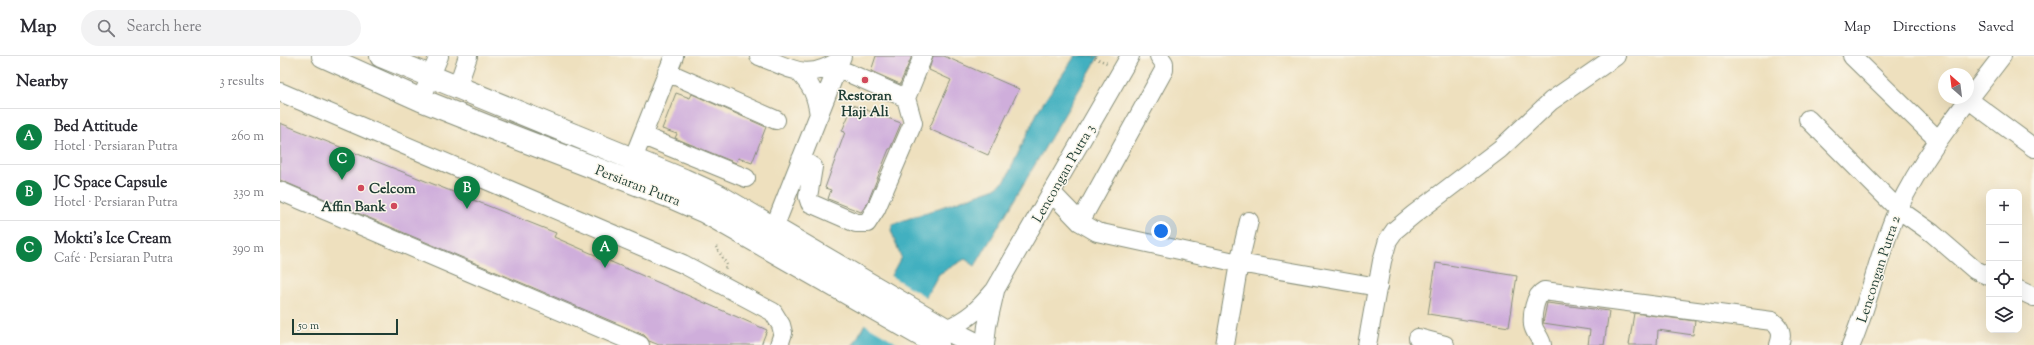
<!DOCTYPE html>
<meta charset="utf-8">
<style>
:root{--surface:#fff;--page:#f2f2f3;--text:#2b2b33;--muted:#7c7c81;--line:#e1e1e2;--accent:#0b8043}
body{margin:0;font-family:"Sorts Mill Goudy",serif;background:var(--page);color:var(--text)}
.controls{position:absolute;right:12px;bottom:12px;display:grid;overflow:hidden;border-radius:8px;box-shadow:0 4px 16px #0002}
.controls button{width:36px;height:36px;display:grid;place-items:center;padding:0;border:0;border-bottom:1px solid var(--line);background:var(--surface);color:var(--text);font:20px sans-serif}
.compass{position:absolute;left:1658px;top:12px;width:36px;height:36px;border-radius:50%;background:var(--surface);box-shadow:0 4px 16px #0002;rotate:332deg}
.scale{position:absolute;left:12px;bottom:10px;width:106px;box-sizing:border-box;padding-left:4px;border:2px solid #1f3d34;border-top:0;font-size:11px;line-height:14px;white-space:nowrap;color:#1f3d34;-webkit-text-stroke:3px #fbf7ec;paint-order:stroke}
.you{position:absolute;left:881px;top:175px;width:14px;height:14px;margin:-10px;border:3px solid #fff;border-radius:50%;background:#1a73e8;box-shadow:0 0 0 6px #1a73e833}
.badge{display:grid;place-items:center;width:26px;height:26px;border-radius:50%;background:var(--accent);color:#fff;font-size:13px;font-weight:700}
.pin{position:absolute;translate:-50% -33px;filter:drop-shadow(0 1px 2px #0008)}
.pin::after{content:'';position:absolute;top:21px;width:14px;height:12px;background:inherit;clip-path:polygon(0 0,100% 0,50% 100%)}
.list{margin:0;padding:0;list-style:none}
h2{display:flex;justify-content:space-between;align-items:center;height:52px;margin:0;padding:0 16px;font-size:17px}
h2 small{font-size:13px;font-weight:400;color:var(--muted)}
.list li{display:grid;grid-template-columns:26px 1fr auto;gap:12px;align-items:center;box-sizing:border-box;height:56px;padding:0 16px;border-top:1px solid var(--line)}
.list b{display:block;font-size:15px;white-space:nowrap}
.list p{margin:0;font-size:13px;white-space:nowrap;color:var(--muted)}
.list em{font-size:13px;font-style:normal;color:var(--muted)}
.icon{flex:none;width:22px;height:22px;fill:none;stroke:currentColor;stroke-width:2;stroke-linecap:round;stroke-linejoin:round}
.map{position:relative;flex:none;width:1754px;height:289px;overflow:hidden}
header{display:flex;align-items:center;gap:24px;box-sizing:border-box;height:56px;padding:0 20px;background:var(--surface);border-bottom:1px solid var(--line)}
header strong{font-size:19px}
nav{display:flex;gap:22px;margin-inline-start:auto;font-size:14px}
.search{width:280px;height:36px;background:var(--page);display:flex;align-items:center;gap:10px;box-sizing:border-box;padding:0 14px;border-radius:22px;color:var(--muted);font-size:15px}
main{display:flex}
aside{flex:1;background:var(--surface)}
.map>svg:first-child{display:block}
.water{fill:#43b0c0;stroke:#31767a}
.pier{fill:#eee0be}
.building{fill:#cfaedb}
.lines{fill:none;stroke-linecap:round;stroke-linejoin:round}
.minor-casing{stroke:#868e79;stroke-width:20}
.major-casing{stroke:#868e79;stroke-width:24}
.path{stroke:#868e79;stroke-width:2.5;stroke-dasharray:1 3;stroke-linecap:butt}
.minor{stroke:#fff;stroke-width:18}
.major{stroke:#fff;stroke-width:22}
.poi-dot{fill:#d1495b;stroke:#fbf7ec;stroke-width:1.5}
.labels{text-anchor:middle;stroke-width:3;stroke-linejoin:round;paint-order:stroke}
.poi-label{font-size:14px;font-weight:bold;fill:#1f3d34;stroke:#fbf7ec}
.street-label{font-size:14px;fill:#1f3d34;stroke:#fbf7ec}
</style>
<header>
<strong>Map</strong>
<div class="search"><svg class="icon" aria-label="search" viewBox="0 0 24 24"><circle cx="10" cy="10" r="6"/><path d="M15 15l6 6"/></svg>Search here</div>
<nav><a>Map</a><a>Directions</a><a>Saved</a></nav>
</header>
<main>
<aside>
<h2>Nearby<small>3 results</small></h2>
<ul class="list">
<li><span class="badge">A</span><div><b>Bed Attitude</b><p>Hotel · Persiaran Putra</p></div><em>260 m</em></li>
<li><span class="badge">B</span><div><b>JC Space Capsule</b><p>Hotel · Persiaran Putra</p></div><em>330 m</em></li>
<li><span class="badge">C</span><div><b>Mokti's Ice Cream</b><p>Café · Persiaran Putra</p></div><em>390 m</em></li>
</ul>
</aside>
<div class="map">
<svg width="1754" height="289" viewBox="0 0 1754 289">
<rect width="100%" height="100%" fill="#fbf7ec"/>
<filter id="ink" filterUnits="userSpaceOnUse"><feTurbulence type="fractalNoise" baseFrequency=".025" numOctaves="2"/><feDisplacementMap in="SourceGraphic" scale="8" xChannelSelector="R" yChannelSelector="G"/><feConvolveMatrix kernelMatrix="1 2 1 2 8 2 1 2 1" color-interpolation-filters="sRGB"/></filter>
<filter id="wash" filterUnits="userSpaceOnUse"><feTurbulence type="fractalNoise" baseFrequency=".012" numOctaves="4" result="noise"/><feDisplacementMap in="SourceGraphic" scale="16" xChannelSelector="R" yChannelSelector="G"/><feGaussianBlur stdDeviation="0.9" result="paint"/><feColorMatrix in="noise" values="0 0 0 0 0 0 0 0 0 0 0 0 0 0 0 0 0 1.4 0 .05"/><feComposite in="paint" operator="in"/></filter>
<g filter="url(#wash)">
<rect width="100%" height="100%" fill="#eee0be"/>
<path class="water" d="M795,0H819L695,210L685,203L659,218L618,289H572L574,288L621,201L611,174L613,168L713,133L725,125L759,53Z"/>
<path class="pier" d="M609,219L648,242L621,289L583,267Z"/>
<g id="blocks">
<path class="building" d="M596,0H632L620,28L591,15Z
M653,0H664L739,33L708,99L649,73L671,24L649,14Z
M396,37L410,42L412,38L486,71L472,107L458,102L456,107L395,82L397,78L382,73Z
M573,49L621,67L610,93H609L587,148L581,156L548,143L551,134L545,132L565,76L562,75Z
M0,67L276,177L274,181L487,274L481,289H379L369,285L364,279L0,124Z
M1156,207L1237,220L1229,271L1148,258Z
M1267,247L1329,255L1324,289H1308L1310,274L1263,267Z
M1354,257L1415,265L1413,279L1378,274L1377,289H1349Z"/>
</g>
</g>
<g filter="url(#ink)">
<use href="#blocks" fill-opacity="0" stroke="#868e79" stroke-width="1"/>
<g class="lines">
<defs>
<path id="minor" d="M479,0C512,13 527,26 560,4
M1572,0L1658,84
M557,12L626,42
M518,15C532,30 536,38 539,59
M387,16L496,64
M177,32L188,0
M0,36L403,208L493,256L501,269L503,277L499,289
M141,44L159,0
M1689,44L1754,92
M1528,63L1618,153L1652,177L1695,214L1709,220
M363,80L466,122
M353,103L394,0
M521,103L533,111L528,141L530,147L576,167H587L596,153L633,67L626,42L643,0
M0,135L360,289
M772,137L800,166L817,176L959,207L1098,231
M800,166L884,14V7L879,0
M494,172L562,0
M1739,234L1754,241
M666,273C689,263 699,253 715,234L850,0
M1138,282L1165,289
M705,289L707,270L715,235
M945,289L959,207L969,165
M1087,289L1102,205L1108,184L1115,174L1133,159L1220,93L1271,45L1336,0
M1262,289C1261,282 1254,276 1253,269C1252,259 1254,240 1264,235L1492,265C1501,272 1503,278 1499,289
M1571,289C1590,245 1598,197 1618,153C1644,97 1685,49 1722,0"/>
<path id="major" d="M43,0L141,44L242,84L393,142L425,156L658,289
M101,0L404,124L439,140L666,273L698,289"/>
</defs>
<use href="#minor" class="minor-casing"/>
<use href="#major" class="major-casing"/>
<path class="path" d="M811,0L829,8
M436,191L447,209L445,213"/>
<use href="#minor" class="minor"/>
<use href="#major" class="major"/>
</g>
</g>
<g class="poi-dot">
<circle cx="585" cy="24" r="4"/>
<circle cx="81" cy="132" r="4"/>
<circle cx="114" cy="150" r="4"/>
</g>
<g class="labels">
<g class="poi-label">
<text x="585" y="44">Restoran<tspan x="585" dy="16">Haji Ali</tspan></text>
<text x="89" y="137" text-anchor="start">Celcom</text>
<text x="106" y="155" text-anchor="end">Affin Bank</text>
</g>
<g class="street-label">
<text transform="translate(783 117) rotate(-60)" y="5">Lencongan Putra 3</text>
<text transform="translate(358 129) rotate(21)" y="5">Persiaran Putra</text>
<text transform="translate(1598 213) rotate(-72)" y="5">Lencongan Putra 2</text>
</g>
</g>
</svg>
<div class="controls">
<button>+</button>
<button>−</button>
<button><svg class="icon" aria-label="locate" viewBox="0 0 24 24"><circle cx="12" cy="12" r="6"/><path d="M12 2v4M12 18v4M2 12h4M18 12h4"/></svg></button>
<button><svg class="icon" aria-label="layers" viewBox="0 0 24 24"><path d="M12 4l9 5-9 5-9-5zM3 14l9 5 9-5"/></svg></button>
</div>
<svg class="compass" viewBox="-18 -18 36 36"><path d="M0-13l5 13h-10z" fill="#e53935"/><path d="M0 13l5-13h-10z" fill="#7c7c81"/></svg>
<div class="scale">50 m</div>
<div class="you"></div>
<div class="pin badge" style="left:325px;top:212px">A</div>
<div class="pin badge" style="left:187px;top:153px">B</div>
<div class="pin badge" style="left:62px;top:124px">C</div>
</div>
</main>
